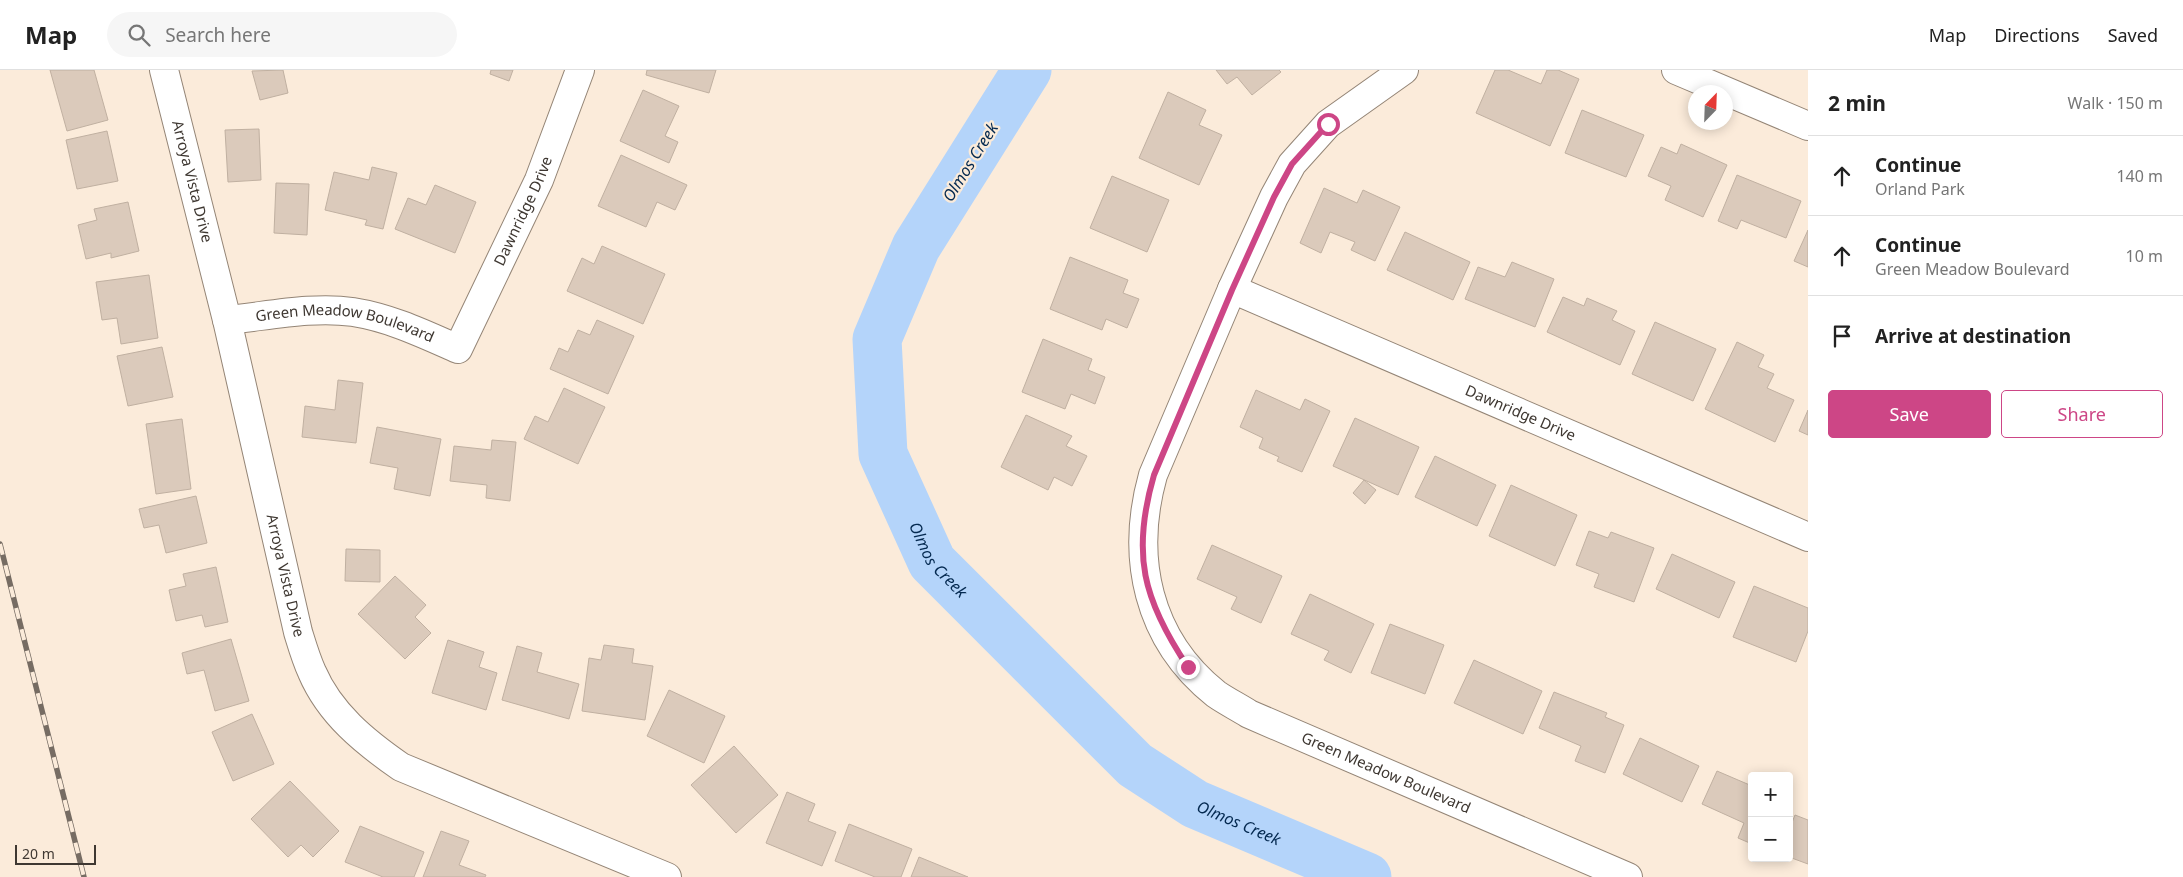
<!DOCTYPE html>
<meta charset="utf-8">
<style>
:root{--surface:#fff;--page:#f6f6f6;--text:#222;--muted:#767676;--line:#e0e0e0;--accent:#cd4686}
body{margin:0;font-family:"Noto Sans",sans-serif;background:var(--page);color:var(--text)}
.controls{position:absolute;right:15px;bottom:15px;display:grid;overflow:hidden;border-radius:5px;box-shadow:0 2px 12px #0003}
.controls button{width:45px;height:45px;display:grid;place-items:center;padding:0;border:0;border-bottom:1px solid var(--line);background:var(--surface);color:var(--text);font:25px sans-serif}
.compass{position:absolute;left:1688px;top:15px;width:45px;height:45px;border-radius:50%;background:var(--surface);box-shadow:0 2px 12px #0003;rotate:23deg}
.scale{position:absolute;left:15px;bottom:12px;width:81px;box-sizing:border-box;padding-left:5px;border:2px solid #3f3832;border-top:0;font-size:14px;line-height:18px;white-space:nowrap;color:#3f3832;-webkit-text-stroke:4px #fbebda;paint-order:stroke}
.stop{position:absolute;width:15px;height:15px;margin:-11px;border:4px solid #cd4686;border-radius:50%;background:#fff}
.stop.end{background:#cd4686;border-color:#fff;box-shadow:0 1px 5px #0008}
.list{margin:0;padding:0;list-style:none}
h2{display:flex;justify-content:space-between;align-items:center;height:65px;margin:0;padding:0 20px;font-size:21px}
h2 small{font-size:16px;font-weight:400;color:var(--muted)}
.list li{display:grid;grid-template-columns:32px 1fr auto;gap:15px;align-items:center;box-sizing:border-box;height:80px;padding:0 20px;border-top:1px solid var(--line)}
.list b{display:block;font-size:19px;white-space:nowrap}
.list p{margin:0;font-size:16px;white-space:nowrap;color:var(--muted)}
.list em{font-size:16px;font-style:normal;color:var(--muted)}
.actions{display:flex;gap:10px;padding:15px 20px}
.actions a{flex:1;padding:11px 0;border:1px solid var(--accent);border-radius:5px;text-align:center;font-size:18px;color:var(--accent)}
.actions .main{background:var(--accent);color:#fff}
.icon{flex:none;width:28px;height:28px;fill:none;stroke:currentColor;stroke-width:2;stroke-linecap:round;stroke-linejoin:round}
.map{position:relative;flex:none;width:1808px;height:807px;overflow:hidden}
header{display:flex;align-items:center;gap:30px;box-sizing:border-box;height:70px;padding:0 25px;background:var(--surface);border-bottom:1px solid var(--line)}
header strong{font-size:24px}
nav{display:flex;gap:28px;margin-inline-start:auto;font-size:18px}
.search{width:350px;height:45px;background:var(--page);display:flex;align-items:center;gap:12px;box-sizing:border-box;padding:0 18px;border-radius:28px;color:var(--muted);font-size:19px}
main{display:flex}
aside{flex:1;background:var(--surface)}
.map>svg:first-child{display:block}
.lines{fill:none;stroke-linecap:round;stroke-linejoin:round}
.river{stroke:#b4d4fa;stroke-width:49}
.building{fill:#dbcabb;stroke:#c0b0a1}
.street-casing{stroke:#948576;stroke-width:30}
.street{stroke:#fff;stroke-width:28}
.rail-casing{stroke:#766c63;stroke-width:5.5}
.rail{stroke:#fbebda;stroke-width:4;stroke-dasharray:11;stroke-linecap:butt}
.route{stroke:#cd4686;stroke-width:6}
.labels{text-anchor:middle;stroke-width:4.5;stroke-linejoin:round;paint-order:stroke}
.street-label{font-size:15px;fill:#3f3832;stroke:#fbebda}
.water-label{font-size:16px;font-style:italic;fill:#042950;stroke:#fbebda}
</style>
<header>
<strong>Map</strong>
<div class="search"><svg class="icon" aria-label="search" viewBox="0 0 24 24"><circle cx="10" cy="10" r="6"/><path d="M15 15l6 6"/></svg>Search here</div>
<nav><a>Map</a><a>Directions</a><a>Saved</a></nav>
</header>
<main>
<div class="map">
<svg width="1808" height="807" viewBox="0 0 1808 807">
<rect width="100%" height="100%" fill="#fbebda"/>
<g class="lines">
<path class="river" id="s1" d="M1027,0L916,177L877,269L883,384L932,492L1135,695L1195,734L1367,807"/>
</g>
<path class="building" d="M50,0H94L108,50L67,61Z
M283,0L288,23L260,30L252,1Z
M491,0H513L509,11L490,4Z
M647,0H716L709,23L646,5Z
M1216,0H1279L1281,2L1252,25L1237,7L1227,14Z
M1495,0H1508L1541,14L1547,0H1558L1579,9L1550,76L1476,43Z
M643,20L679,36L665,66L678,72L669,93L620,71Z
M1168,22L1206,40L1199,55L1222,65L1199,115L1139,88Z
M1582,40L1644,65L1626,107L1565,83Z
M259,59L261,110L228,112L225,60Z
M107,61L118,111L77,119L66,70Z
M1681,74L1727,95L1703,147L1665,130L1671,116L1648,106L1661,77L1677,84Z
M621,85L687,115L675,140L657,132L646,157L598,136Z
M372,97L397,103L383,159L365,155L367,150L325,140L334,102L369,110Z
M1737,105L1801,131L1786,168L1741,150L1737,159L1718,151Z
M1112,106L1169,130L1147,182L1090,158Z
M276,113L309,114L307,165L274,163Z
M435,115L476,132L455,183L395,159L408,128L426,135Z
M1324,118L1357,133L1363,120L1400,137L1375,191L1351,180L1355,172L1330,162L1321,183L1300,173Z
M128,132L139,181L111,188V183L86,189L78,155L97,150L94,139Z
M1808,160V197L1794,191Z
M1405,162L1470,192L1453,230L1387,200Z
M602,176L665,204L643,254L567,221L582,188L594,194Z
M1070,187L1128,210L1123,223L1139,229L1127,258L1106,249L1102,260L1050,239Z
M1512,192L1554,209L1535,257L1465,229L1478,197L1505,207Z
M149,205L158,268L121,274L117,248L102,250L96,212Z
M1563,227L1584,236L1587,228L1617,241L1612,250L1635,261L1620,295L1547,262Z
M597,250L634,266L608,324L550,299L559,278L568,282L578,260L590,265Z
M1655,252L1716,279L1693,331L1632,304Z
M1043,269L1092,289L1088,300L1105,307L1095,334L1071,324L1065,339L1022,322Z
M1737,272L1764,285L1758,297L1774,304L1767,318L1794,330L1775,372L1705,339Z
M162,277L173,327L128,336L117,286Z
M338,310L363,313L356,373L302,367L305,336L335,340Z
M564,318L605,337L578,394L524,369L535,346L548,352Z
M1256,320L1300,340L1305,329L1330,341L1302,402L1277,391L1279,387L1259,378L1263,368L1240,357Z
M1808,340V365L1799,361Z
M1026,345L1072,366L1066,376L1087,386L1072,416L1054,407L1048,420L1001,397Z
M1355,348L1419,377L1398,425L1333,396Z
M182,349L191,419L156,424L146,354Z
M377,357L441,369L430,426L394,419L398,398L370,393Z
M492,370L516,372L510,431L486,428L487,415L450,411L454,376L491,380Z
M1435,386L1496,415L1477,456L1415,427Z
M1364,410L1376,420L1365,434L1353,423Z
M1511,415L1577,445L1555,496L1489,466Z
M196,426L207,473L166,483L159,455L144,458L139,439Z
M1589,461L1608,468L1611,462L1654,478L1634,532L1594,517L1599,504L1576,495Z
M1212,475L1282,506L1261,553L1231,539L1237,527L1197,509Z
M346,479L380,480V512L345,511Z
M1672,484L1735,512L1719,548L1656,519Z
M216,497L228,552L205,557L202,545L176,551L169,520L186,516L183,504Z
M395,506L426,535L415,547L431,563L405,589L358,544Z
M1754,516L1808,538V561L1796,592L1733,567Z
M1310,524L1374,554L1351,603L1324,590L1329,581L1291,564Z
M1390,554L1444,575L1425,624L1371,603Z
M231,569L249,631L215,641L204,600L187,604L182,583Z
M448,570L484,582L479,597L497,603L486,640L432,623Z
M604,575L634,579L632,593L653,596L645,650L582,641L589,588L601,590Z
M517,576L542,583L537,602L579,614L569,649L502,630Z
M1474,590L1542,621L1523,664L1454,633Z
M669,620L725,646L704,693L647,666Z
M1554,622L1607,643L1605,647L1624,655L1605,703L1575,691L1581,676L1539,658Z
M252,644L274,694L233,711L212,662Z
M1640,668L1699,696L1682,732L1623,704Z
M734,676L778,725L736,763L691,715Z
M1717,701L1752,716V774L1738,768L1744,753L1702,734Z
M290,711L339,761L313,787L301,775L288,787L251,749Z
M787,722L815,734L808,751L836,762L822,796L766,773Z
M1795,745L1808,750V794L1789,787V760Z
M849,754L912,779L901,807H875L835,791Z
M360,756L424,782L414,807H383L345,792Z
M441,761L469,771L459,795L486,805L485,807H423Z
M919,787L968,807H911Z"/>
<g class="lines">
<defs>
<g id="street">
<path id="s2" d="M164,0L227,250L298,562C302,575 306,589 312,602C330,644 365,672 401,697L667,807"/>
<path id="s3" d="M1404,0L1328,54L1292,94L1274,127L1232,219L1153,405C1130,487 1147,569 1216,624C1226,631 1238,637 1249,644L1628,807"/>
<path d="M1676,0L1808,56"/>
<path id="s4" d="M1232,219L1808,467"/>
<path id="s5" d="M227,250C268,246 313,236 353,242C391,248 424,264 458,279L539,110L580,0"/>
</g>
</defs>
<use href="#street" class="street-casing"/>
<use href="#street" class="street"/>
<defs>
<path id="rail" d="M0,474L84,807"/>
</defs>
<use href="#rail" class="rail-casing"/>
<use href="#rail" class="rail"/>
</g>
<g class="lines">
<path class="route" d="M1188,597C1143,530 1131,484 1154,405L1232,220L1274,127L1292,94L1328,54"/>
</g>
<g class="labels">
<g class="street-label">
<text dy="5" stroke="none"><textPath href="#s2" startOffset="115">Arroya Vista Drive</textPath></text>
<text dy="5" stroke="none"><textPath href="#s5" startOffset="391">Dawnridge Drive</textPath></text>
<text dy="5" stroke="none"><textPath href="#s5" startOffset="120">Green Meadow Boulevard</textPath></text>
<text dy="5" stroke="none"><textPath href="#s4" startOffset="314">Dawnridge Drive</textPath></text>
<text dy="5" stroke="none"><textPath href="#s2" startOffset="520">Arroya Vista Drive</textPath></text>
<text dy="5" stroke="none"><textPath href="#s3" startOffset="918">Green Meadow Boulevard</textPath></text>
</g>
<g class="water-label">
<text transform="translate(970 92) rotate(-58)" y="6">Olmos Creek</text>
<text dy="6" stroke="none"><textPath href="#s1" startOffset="544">Olmos Creek</textPath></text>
<text dy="6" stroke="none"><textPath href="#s1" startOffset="949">Olmos Creek</textPath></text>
</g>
</g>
</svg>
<div class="controls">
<button>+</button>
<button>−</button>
</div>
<svg class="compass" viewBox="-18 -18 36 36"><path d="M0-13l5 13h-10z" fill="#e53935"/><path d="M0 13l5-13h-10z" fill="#767676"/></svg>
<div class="scale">20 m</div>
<div class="stop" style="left:1328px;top:54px"></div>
<div class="stop end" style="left:1188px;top:597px"></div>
</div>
<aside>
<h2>2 min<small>Walk · 150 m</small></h2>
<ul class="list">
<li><svg class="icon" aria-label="ahead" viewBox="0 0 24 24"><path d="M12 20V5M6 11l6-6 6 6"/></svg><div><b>Continue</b><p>Orland Park</p></div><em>140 m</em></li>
<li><svg class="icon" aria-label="ahead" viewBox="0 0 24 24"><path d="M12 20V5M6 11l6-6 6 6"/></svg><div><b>Continue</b><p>Green Meadow Boulevard</p></div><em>10 m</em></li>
<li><svg class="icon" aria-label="arrive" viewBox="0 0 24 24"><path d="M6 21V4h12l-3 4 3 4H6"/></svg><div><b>Arrive at destination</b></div></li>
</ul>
<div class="actions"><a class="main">Save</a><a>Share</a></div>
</aside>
</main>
